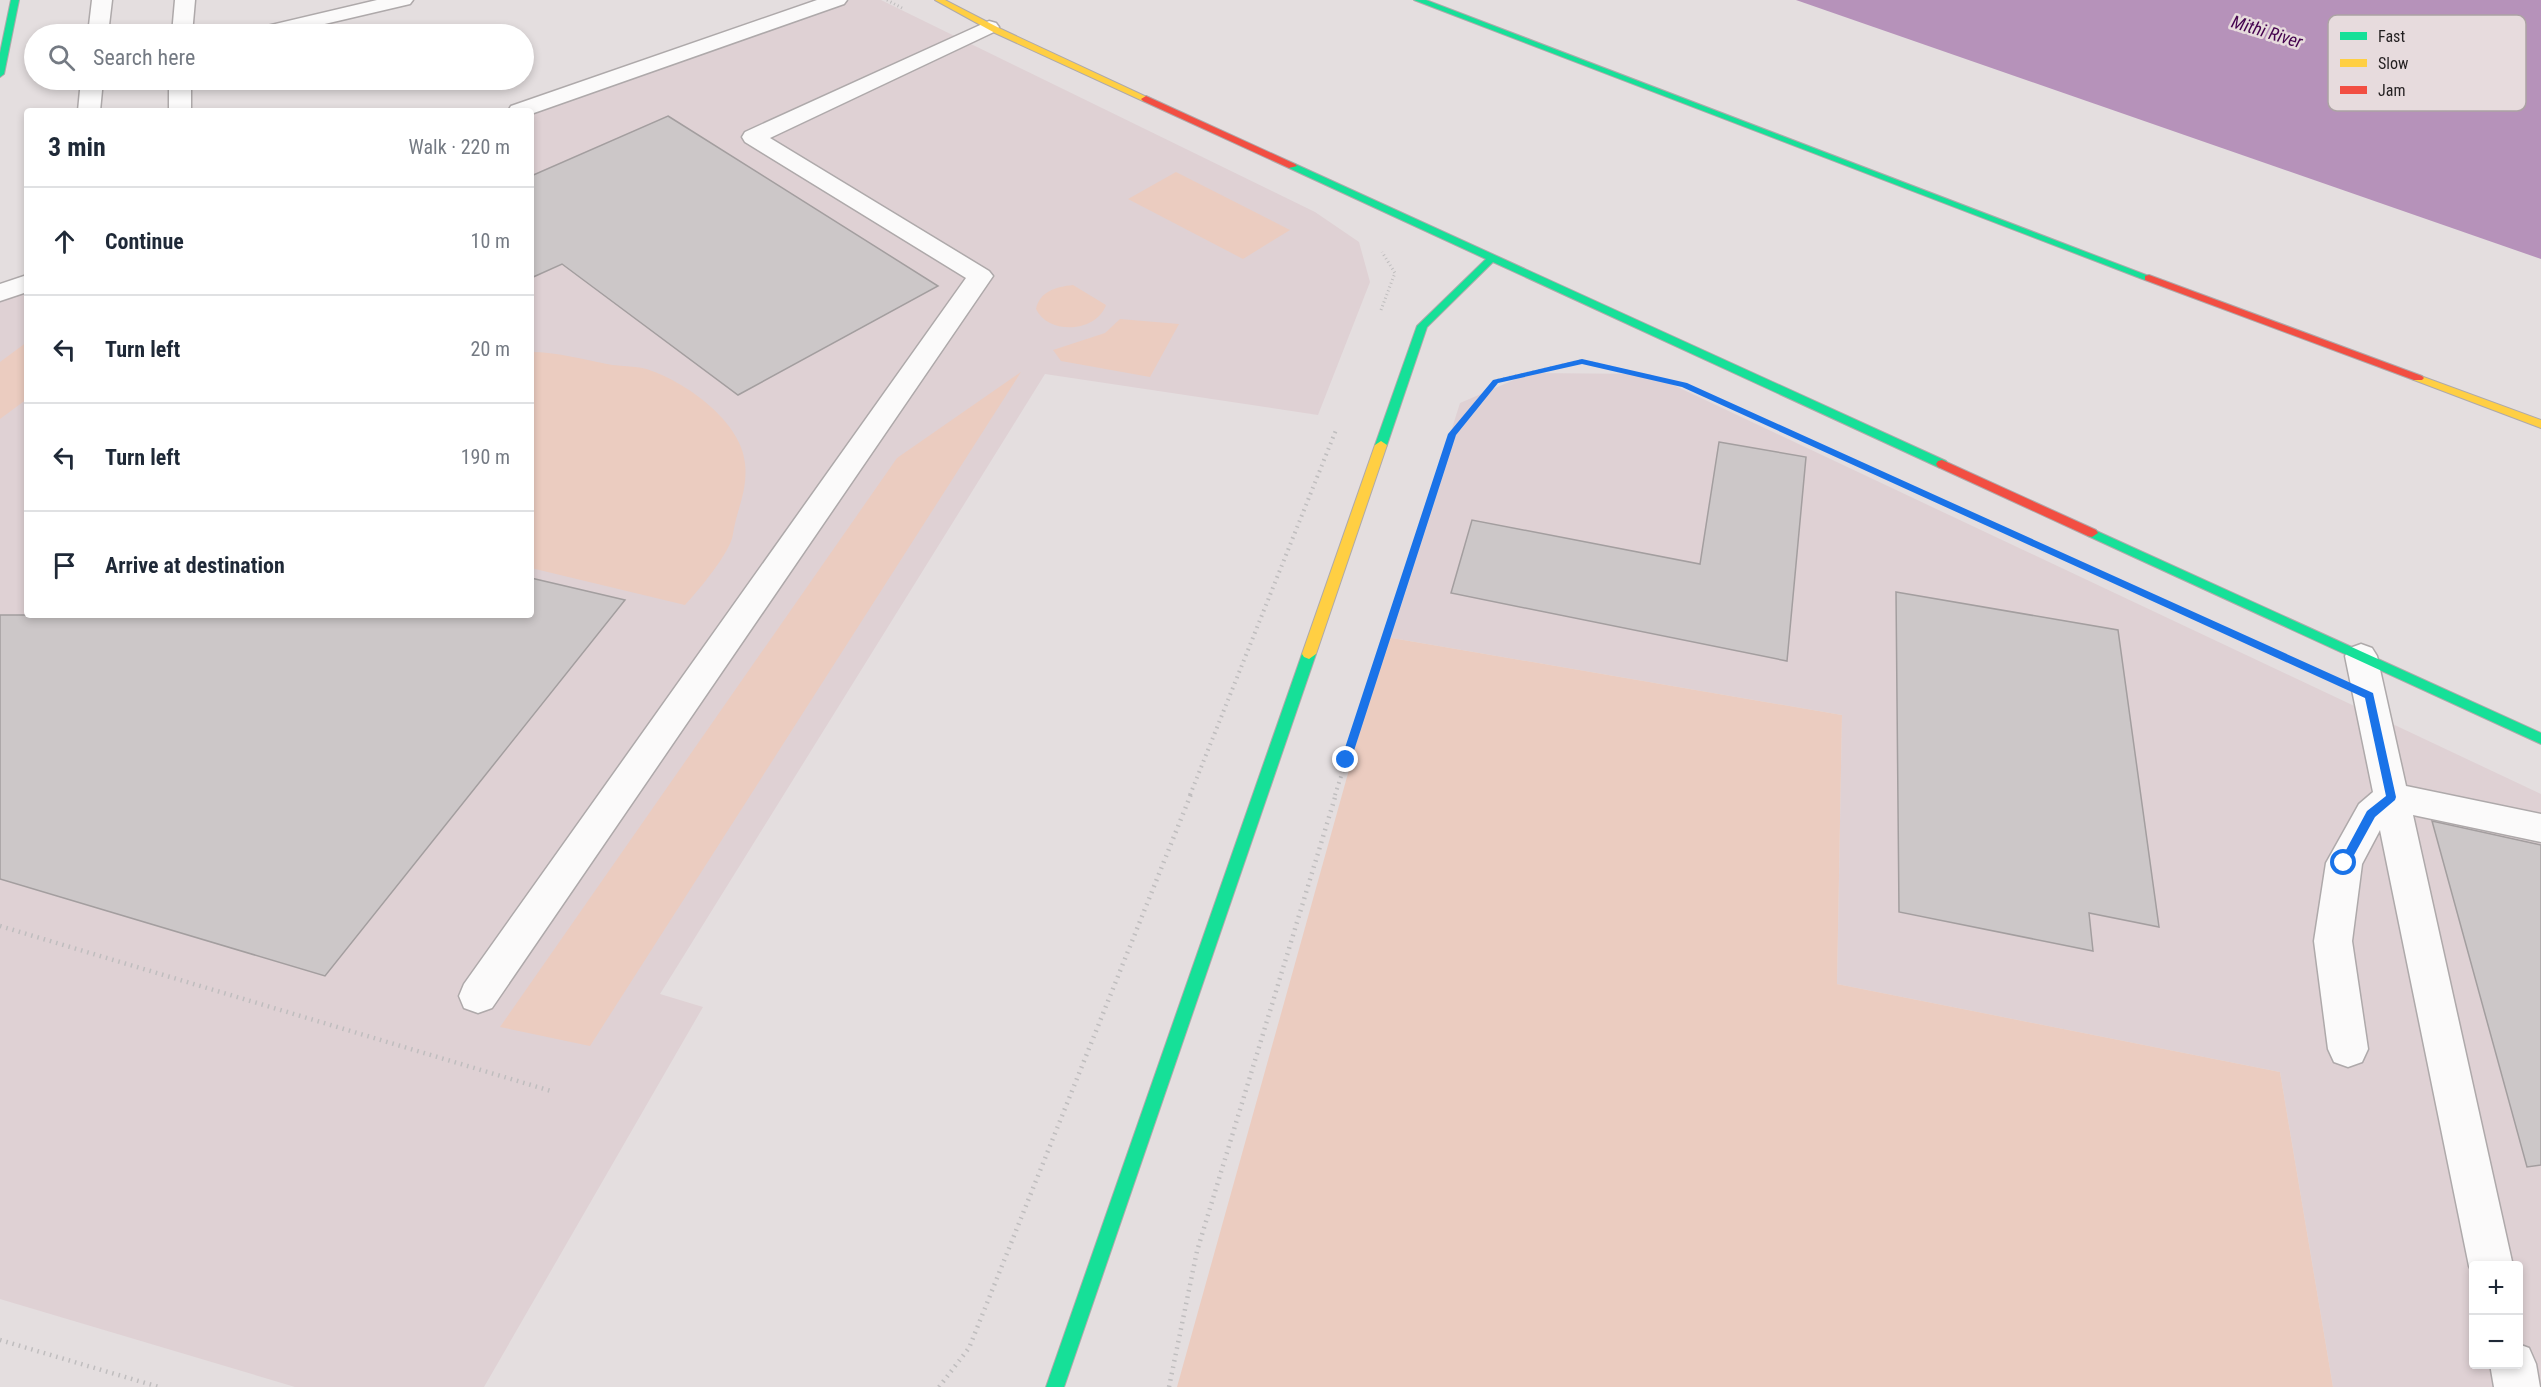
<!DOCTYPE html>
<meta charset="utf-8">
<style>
:root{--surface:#fff;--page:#f6f6f7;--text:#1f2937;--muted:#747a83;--line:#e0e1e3}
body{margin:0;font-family:"Roboto Condensed",sans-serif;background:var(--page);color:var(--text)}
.controls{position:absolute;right:18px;bottom:18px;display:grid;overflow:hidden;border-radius:6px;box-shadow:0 3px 9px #0003}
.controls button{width:54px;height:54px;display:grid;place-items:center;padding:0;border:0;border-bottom:2px solid var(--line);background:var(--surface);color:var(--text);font:30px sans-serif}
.stop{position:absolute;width:18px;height:18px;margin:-14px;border:4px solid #1a73e8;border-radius:50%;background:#fff}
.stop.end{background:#1a73e8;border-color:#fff;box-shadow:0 2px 6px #0008}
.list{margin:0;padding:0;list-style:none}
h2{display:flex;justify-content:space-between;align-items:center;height:78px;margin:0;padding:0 24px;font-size:26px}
h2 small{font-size:20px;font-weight:400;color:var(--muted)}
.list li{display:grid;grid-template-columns:39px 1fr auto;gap:18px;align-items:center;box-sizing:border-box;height:108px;padding:0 24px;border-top:2px solid var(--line)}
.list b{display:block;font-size:22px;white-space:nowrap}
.list em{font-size:20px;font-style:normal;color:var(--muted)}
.icon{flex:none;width:33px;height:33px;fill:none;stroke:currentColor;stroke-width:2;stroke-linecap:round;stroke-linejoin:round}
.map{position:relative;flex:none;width:2541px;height:1387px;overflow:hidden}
.search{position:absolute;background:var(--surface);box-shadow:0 3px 9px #0003;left:24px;top:24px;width:510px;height:66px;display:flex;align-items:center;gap:15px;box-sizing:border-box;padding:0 21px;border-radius:33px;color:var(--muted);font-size:22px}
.panel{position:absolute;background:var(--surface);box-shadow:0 3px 9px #0003;left:24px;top:108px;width:510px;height:510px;border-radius:6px}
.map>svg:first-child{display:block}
.built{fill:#dfd1d4;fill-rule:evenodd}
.green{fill:#ebccc0}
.water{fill:#b692ba}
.building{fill:#ccc7c8;stroke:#a39e9f;stroke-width:1.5}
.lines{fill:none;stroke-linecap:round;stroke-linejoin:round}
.lane-casing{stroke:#aea9aa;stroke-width:3}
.fast-casing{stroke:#aea9aa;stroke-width:2}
.slow-casing{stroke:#aea9aa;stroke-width:2}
.jam-casing{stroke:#aea9aa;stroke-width:2}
.path-far2{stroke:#bfbdbe;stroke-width:3;stroke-dasharray:1 3;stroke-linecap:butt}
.path-far1{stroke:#bfbdbe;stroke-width:4;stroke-dasharray:1.5 4.5;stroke-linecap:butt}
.path{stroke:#bfbdbe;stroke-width:4.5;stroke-dasharray:1.5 5;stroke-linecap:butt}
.lane{fill:#fbfafa;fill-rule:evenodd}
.fast{fill:#16e098;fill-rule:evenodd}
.slow{fill:#ffcf43;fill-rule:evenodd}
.jam{fill:#f24e42;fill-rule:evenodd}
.route{fill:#1a73e8}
.labels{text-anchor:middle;stroke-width:5;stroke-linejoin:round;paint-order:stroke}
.far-water-label{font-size:18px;font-style:italic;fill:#44034e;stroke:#e7dbdd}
.key{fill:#e7dbdd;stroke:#aca3a4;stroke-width:1.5}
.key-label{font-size:16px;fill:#231f20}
</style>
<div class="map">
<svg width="2541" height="1387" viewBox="0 0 2541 1387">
<rect width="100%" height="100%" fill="#e4dedf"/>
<path class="built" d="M850,0H881L1315,212L1359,242L1370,282L1318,415L1045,374L660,994L703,1007L484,1387H295L0,1299V302L27,292V615H531V115Z
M1530,373L1650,374L2541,794V1387H2333L2280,1072L1837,984L1842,715L1386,637L1460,403ZM2474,1266H2518V1364H2474Z"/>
<path class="green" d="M1176,172L1290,230L1243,259L1128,199Z
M1073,285L1106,305C1096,333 1048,335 1036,309C1040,291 1056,287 1073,285Z
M1120,319L1179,324L1150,377L1061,361L1053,350L1105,333Z
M27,342V399L0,419V362Z
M531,352C557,352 581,359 607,364C621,367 638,365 652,371C688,384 741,422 745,463C747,480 743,496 738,512C736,519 734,527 733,534C731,552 698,591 685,605L531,568Z
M1021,372L590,1046L500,1027L897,458Z
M1386,637L1842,715L1837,984L2280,1072L2333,1387H1177Z"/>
<path class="water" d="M1796,0H2541V259Z"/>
<path class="building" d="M668,116L938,286L738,395L562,264L531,278V176Z
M1719,442L1806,457L1787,661L1451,593L1472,520L1700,564Z
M531,578L625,600L325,976L0,879V615H531Z
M1896,592L2118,630L2159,927L2089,913L2093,951L1899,912Z
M2432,821L2541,845V1165L2527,1167Z"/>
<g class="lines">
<defs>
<path id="lane" d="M92,0H112L108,34H88Z
M175,0H195L192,34H172Z
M377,0H413L410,4L282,34H247L250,30Z
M817,0H847L844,4L531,114V111H508L511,106Z
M989,21L996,23L999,27L996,31L770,138L989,271L993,276L492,1008L478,1013L464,1008L459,996L464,984L966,278L745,142L742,137L745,132Z
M81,80H103L100,111H78Z
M169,80H191V111H169Z
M27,275V292L0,301V284Z
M2361,644L2372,648L2377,656L2406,786L2541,814V842L2413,815L2513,1266H2474V1276L2469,1266L2380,830L2362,864L2352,941L2368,1049L2362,1062L2348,1067L2334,1062L2328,1049L2314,941L2326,863L2359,804L2373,792L2345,656L2350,648Z
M2518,1344L2529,1348L2536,1364L2540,1387H2494L2490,1364H2518Z"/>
<path id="fast" d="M11,0H19L4,74L0,77V53Z
M1414,0H1426L2154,278L2153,280H2145Z
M1289,164H1295L1946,461L1948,464L1942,468L1938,467L1493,262L1427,327L1387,445L1385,448H1377L1375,445L1417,326L1486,259L1289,168Z
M2092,529L2541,733V744L2088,536L2086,533L2088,530Z
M1309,649L1316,654L1064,1387H1046L1302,654Z"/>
<path id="slow" d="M935,0H945L1001,29L1151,99L1143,101L995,33Z
M2418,375L2541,420V428L2414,380V376Z
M1381,441L1387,445L1316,654L1309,659L1304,657L1302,654L1375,445Z"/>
<path id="jam" d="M1146,96L1295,164L1297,166L1289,168L1143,101L1141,99Z
M2149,275L2422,376L2424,378L2422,380H2414L2145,280V276Z
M1942,460L2096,530L2098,533L2092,537L2088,536L1938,467L1936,464L1938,461Z"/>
</defs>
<use href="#lane" class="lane-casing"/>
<use href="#fast" class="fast-casing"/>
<use href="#slow" class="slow-casing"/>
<use href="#jam" class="jam-casing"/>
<path class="path-far2" d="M887,0L902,8
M1381,310L1395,273L1382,252"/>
<path class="path-far1" d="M1190,795L1336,430
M1335,795L1452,434L1496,381L1582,361L1649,377"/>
<path class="path" d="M0,926L551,1091
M0,1340L159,1387
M939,1387L969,1348L1191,794
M1169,1387L1197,1251L1336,794"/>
<use href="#lane" class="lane"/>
<use href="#fast" class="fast"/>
<use href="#slow" class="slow"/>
<use href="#jam" class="jam"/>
</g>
<path class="route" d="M1582,359L1687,383L2373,693L2396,797L2395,800L2375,817L2348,866H2340L2339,863L2367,811L2386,796L2365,698L1682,387L1582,364L1498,383L1456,435L1351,760L1346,764L1342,763L1341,760L1448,434L1493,380Z"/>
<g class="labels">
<g class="far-water-label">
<text transform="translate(2267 32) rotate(17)" y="6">Mithi River</text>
</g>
</g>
<rect x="2328" y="15" width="198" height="96" rx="9" class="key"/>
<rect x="2340" y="32" width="27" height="8" fill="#16e098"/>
<rect x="2340" y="59" width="27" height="8" fill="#ffcf43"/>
<rect x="2340" y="86" width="27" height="8" fill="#f24e42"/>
<g class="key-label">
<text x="2378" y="42">Fast</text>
<text x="2378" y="69">Slow</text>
<text x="2378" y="96">Jam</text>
</g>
</svg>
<div class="controls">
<button>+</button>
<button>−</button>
</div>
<div class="stop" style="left:2344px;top:863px"></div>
<div class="stop end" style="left:1346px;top:760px"></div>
<div class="search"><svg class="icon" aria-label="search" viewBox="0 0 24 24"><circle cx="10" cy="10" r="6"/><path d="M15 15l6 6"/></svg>Search here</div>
<section class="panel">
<h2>3 min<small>Walk · 220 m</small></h2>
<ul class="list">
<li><svg class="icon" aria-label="ahead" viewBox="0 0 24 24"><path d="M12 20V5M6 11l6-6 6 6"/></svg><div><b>Continue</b></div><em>10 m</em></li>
<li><svg class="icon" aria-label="left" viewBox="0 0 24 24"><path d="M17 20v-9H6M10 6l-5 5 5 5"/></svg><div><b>Turn left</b></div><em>20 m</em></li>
<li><svg class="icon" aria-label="left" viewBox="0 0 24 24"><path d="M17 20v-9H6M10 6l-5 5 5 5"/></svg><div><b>Turn left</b></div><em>190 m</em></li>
<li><svg class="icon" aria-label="arrive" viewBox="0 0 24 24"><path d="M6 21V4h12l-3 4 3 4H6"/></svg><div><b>Arrive at destination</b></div></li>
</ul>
</section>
</div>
